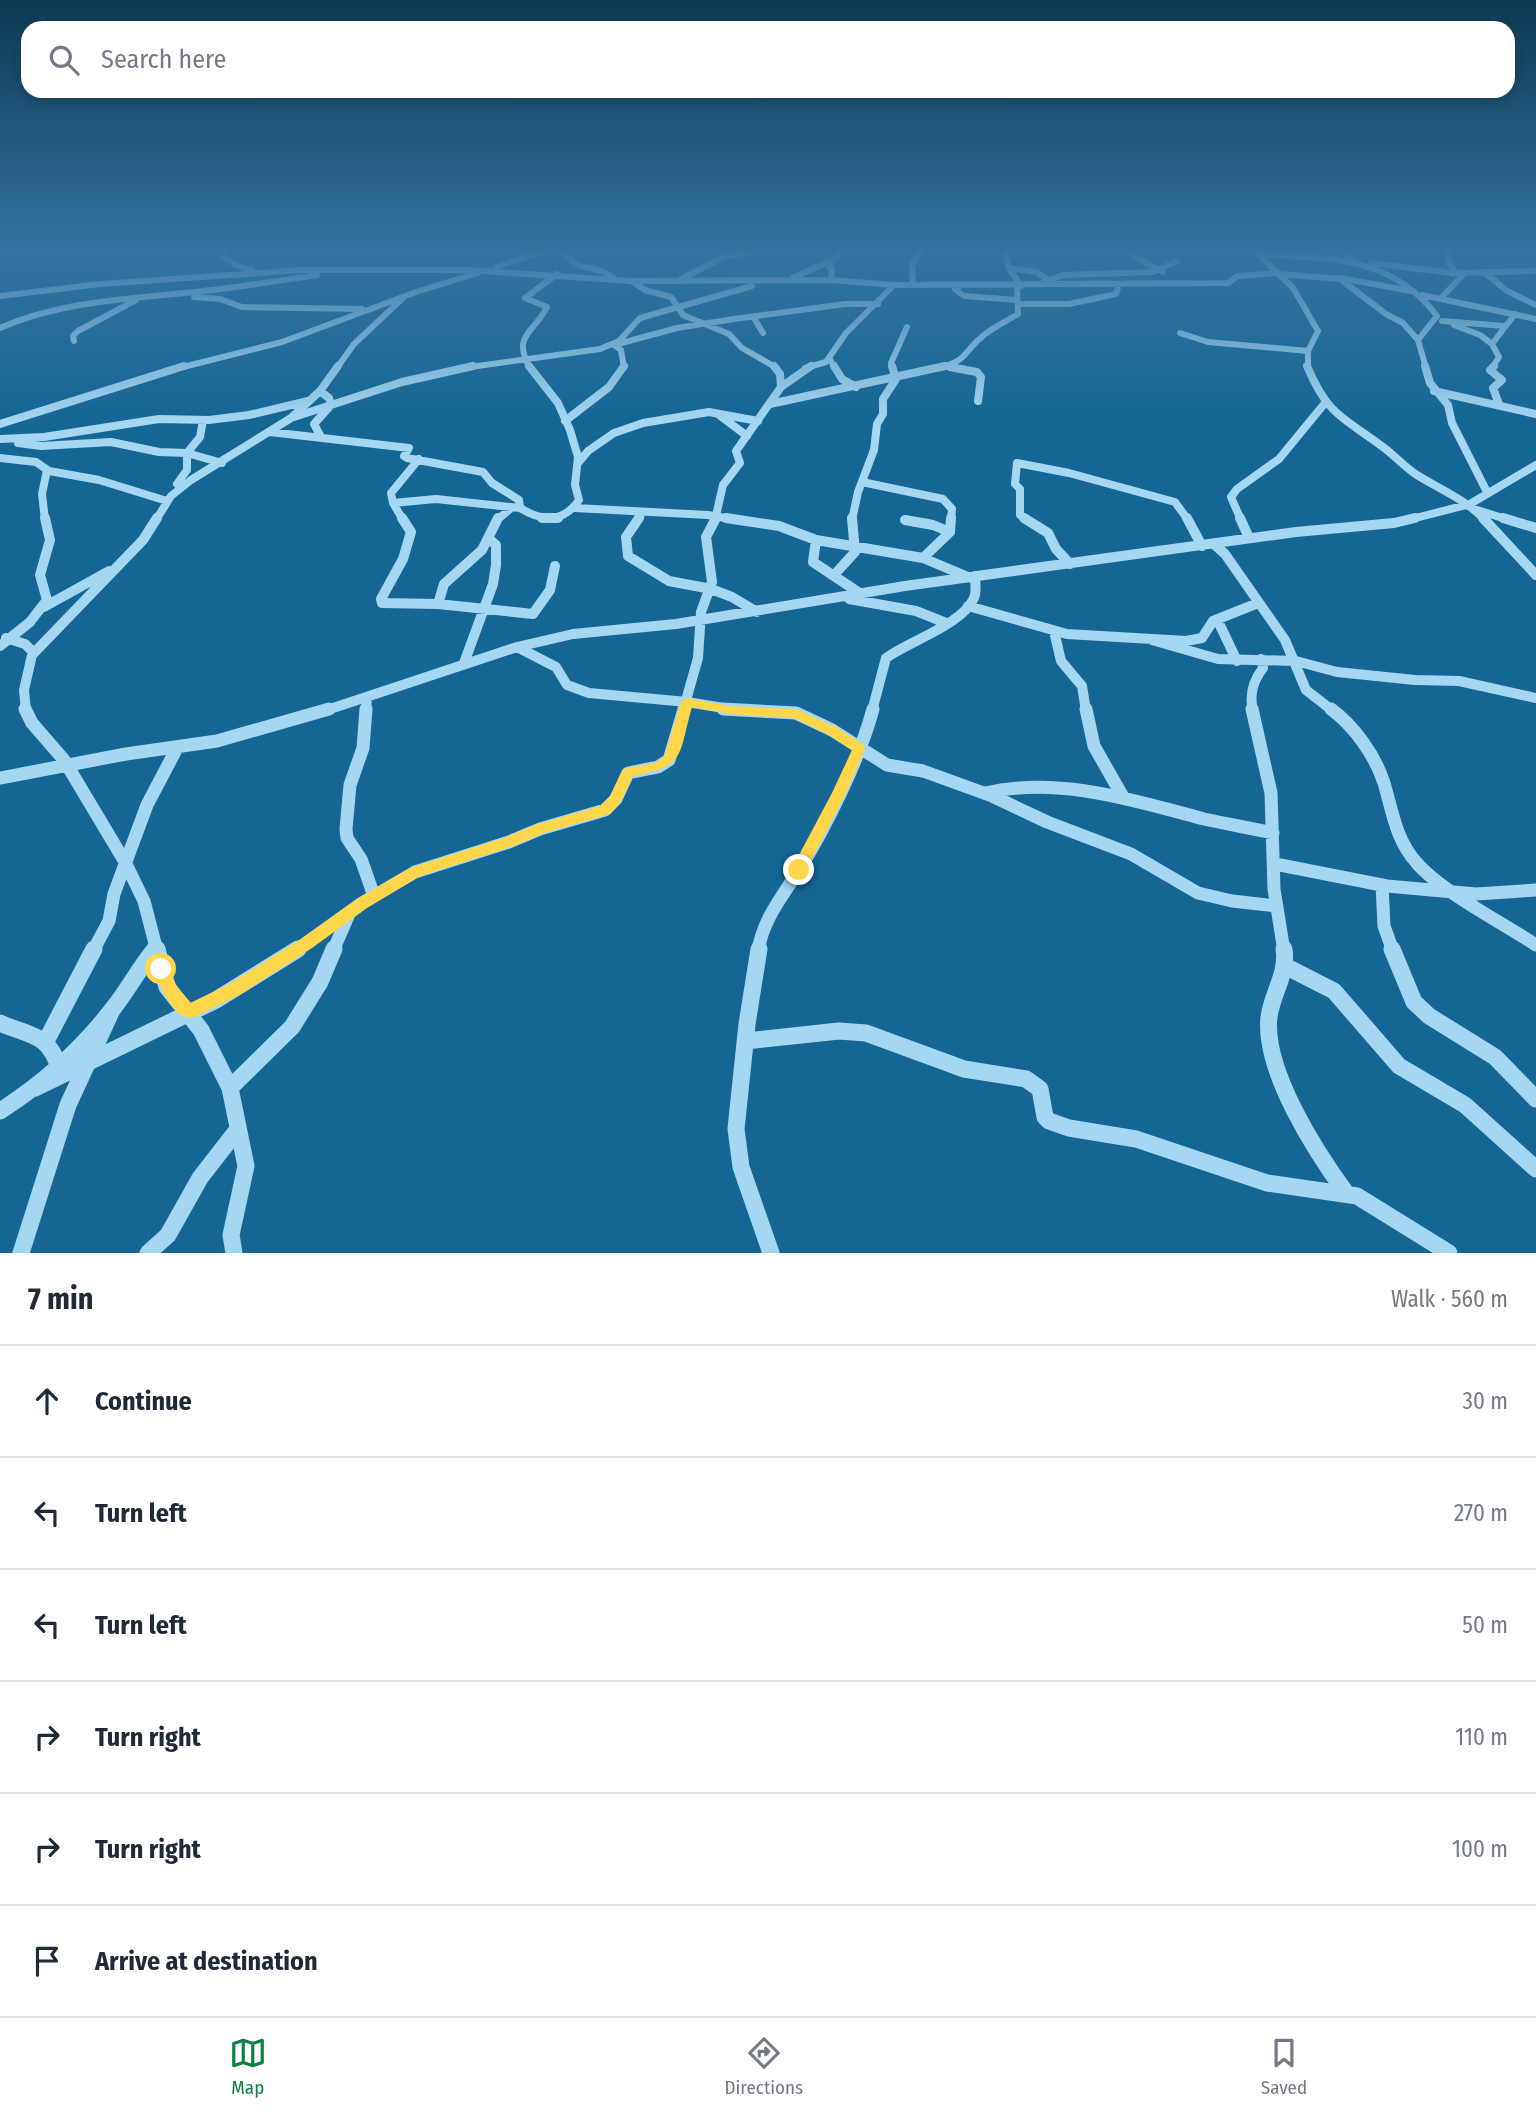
<!DOCTYPE html>
<meta charset="utf-8">
<style>
:root{--surface:#fff;--page:#f2f2f3;--text:#1f2937;--muted:#747a83;--line:#e0e1e3;--accent:#0b8043}
body{margin:0;font-family:"Fira Sans Condensed",sans-serif;background:var(--page);color:var(--text)}
.stop{position:absolute;width:21px;height:21px;margin:-16px;border:5px solid #ffd54a;border-radius:50%;background:#fff}
.stop.end{background:#ffd54a;border-color:#fff;box-shadow:0 2px 7px #0008}
.list{margin:0;padding:0;list-style:none}
h2{display:flex;justify-content:space-between;align-items:center;height:91px;margin:0;padding:0 28px;font-size:30px}
h2 small{font-size:23px;font-weight:400;color:var(--muted)}
.list li{display:grid;grid-template-columns:46px 1fr auto;gap:21px;align-items:center;box-sizing:border-box;height:112px;padding:0 28px;border-top:2px solid var(--line)}
.list b{display:block;font-size:26px;white-space:nowrap}
.list em{font-size:23px;font-style:normal;color:var(--muted)}
.icon{flex:none;width:38px;height:38px;fill:none;stroke:currentColor;stroke-width:2;stroke-linecap:round;stroke-linejoin:round}
.map{position:relative;flex:none;width:1536px;height:1253px;overflow:hidden}
.search{position:absolute;background:var(--surface);box-shadow:0 4px 10px #0003;left:21px;right:21px;top:21px;height:77px;display:flex;align-items:center;gap:18px;box-sizing:border-box;padding:0 24px;border-radius:21px;color:var(--muted);font-size:26px}
.sheet{height:763px;background:var(--surface)}
nav{display:flex;justify-content:space-around;align-items:center;box-sizing:border-box;height:98px;border-top:2px solid var(--line);background:var(--surface);font-size:19px;color:var(--muted)}
nav a{display:grid;justify-items:center;gap:4px}
nav .on{color:var(--accent)}
.map>svg:first-child{display:block}
.lines{fill:none;stroke-linecap:round;stroke-linejoin:round}
.minor-far4{stroke:#a5d7f2;stroke-width:6}
.minor-far3{stroke:#a5d7f2;stroke-width:8}
.minor-far2{stroke:#a5d7f2;stroke-width:10}
.minor-far1{stroke:#a5d7f2;stroke-width:13}
.minor{stroke:#a5d7f2;stroke-width:17}
.route{fill:#ffd54a}
</style>
<div class="map">
<svg width="1536" height="1253" viewBox="0 0 1536 1253">
<rect width="100%" height="100%" fill="#156695"/>
<g class="lines">
<path class="minor-far4" d="M210,247L223,252
M224,247V257L236,265L252,270
M555,247L577,265L602,271L614,278
M1004,247L1009,268L1021,286
M1125,247L1134,256L1163,272
M1251,247L1293,288L1318,331L1308,351V368
M1339,247L1355,262
M1447,251L1449,263L1455,271L1452,273
M1261,255C1330,258 1392,256 1437,316L1418,340L1426,368
M1371,263L1452,273L1536,271
M497,267L554,247
M1009,268L1037,272L1048,280
M1485,273L1507,291L1536,305
M1279,274L1340,279L1386,314L1403,323L1418,340
M792,278L828,262
M1341,278L1411,291
M681,279L724,257L780,247
M831,280L832,270L828,264L835,259L842,247
M633,282L645,290L671,297L683,315L729,334L742,348L777,368
M1044,282L1063,275L1153,272L1177,261
M913,285L912,264L925,247
M960,286L955,289L964,296L1017,300
M1422,295L1536,319
M0,296L100,284L301,270H469L631,281L831,280L894,285
M194,297L220,299L242,307L362,309
M1441,298L1462,276L1460,273
M1019,304H1069L1116,294L1119,284
M754,318L763,333
M1442,321L1505,326
M1454,325L1480,335L1492,344
M0,328C62,301 128,299 194,292C235,288 276,281 317,275
M1180,333L1208,342L1308,351
M74,341L73,336L78,331L136,300
M829,358L835,368
M950,367L956,368
M179,368L282,342L416,292L478,273
M337,368L354,344L403,298
M463,368L600,349L619,341L640,318L752,286
M530,368C511,335 535,332 547,307L525,298L557,274
M624,368L621,350L614,345L677,328L734,319L845,304H878
M805,368L826,362L846,333L894,285L1228,283L1238,276L1278,273
M893,368L891,363L907,327
M938,368C969,361 963,351 984,335C994,327 1007,321 1018,314L1017,286
M1492,368L1499,357L1492,344L1515,314"/>
<path class="minor-far3" d="M774,366L780,374L781,387
M834,366L842,379L856,387
M1307,366C1328,416 1343,417 1383,447C1395,456 1405,467 1417,475C1441,490 1465,499 1485,520
M1425,366L1430,383L1448,405L1452,423L1487,492
M1494,366L1490,370L1502,380L1493,388L1499,404
M950,367L977,372L981,377L978,401
M320,391L329,398L331,405L314,424L321,437
M1434,391L1536,414
M770,404L945,366
M718,414L747,436
M294,417L402,382L473,366
M565,421L609,387L624,366
M0,424L184,366
M270,432L409,448L404,456L407,458L483,472L492,483L519,500L520,508C543,522 563,523 579,500L575,485L578,457L570,430L558,403L529,366
M0,439L44,437L159,419L209,420L249,415L308,401
M18,443L41,446L111,442L159,452L187,453L222,463
M0,458L36,462L49,471L99,480L167,501
M579,462L588,451L614,433L643,423L709,412L758,421
M862,482L943,499L952,509L951,520
M177,484L187,470V453L200,437L203,420
M393,503L436,499L520,508
M575,508L708,515L737,520
M1477,510L1509,520
M45,520L42,494L47,470
M156,520L171,496L191,480L291,418L320,391L338,366
M403,520L393,503L391,493L419,459
M497,520L510,509
M638,520L642,513
M715,520L723,485L740,463L736,451L781,387L811,366
M852,520L858,492L874,450L877,424L883,414V399L896,379L892,366
M1027,520L1020,515V489L1015,484L1017,463L1069,473L1175,502L1188,520
M1241,520L1231,497L1237,489L1279,459L1325,403
M1408,520L1470,504L1536,465"/>
<path class="minor-far2" d="M402,518L411,532L403,559L381,599L382,603L438,604L533,614L550,590L555,566
M542,518H558
M639,518L626,537L628,556L669,581L711,589L732,597L757,612
M726,518L779,526L816,540L923,558L968,577
M1024,518L1048,533L1056,549L1070,564
M1187,518L1202,546
M1240,518L1249,538
M1483,518L1536,575
M1503,518L1536,528
M905,520L933,525L950,532L923,558
M950,532L951,518
M816,540L813,562L861,594
M1215,545L1225,554L1285,640L1306,690L1333,711
M835,574L855,552L852,518
M849,599L916,611L946,623
M438,604L444,584L482,550L498,518
M968,606L1067,634L1186,641L1202,638L1213,621L1258,603
M44,607L109,571
M1217,619L1237,661
M1054,631L1061,661L1082,686L1086,711
M6,638L25,644L34,653
M1152,640L1218,659L1296,661L1337,672L1415,680L1459,681L1536,698
M0,646L30,622L47,600L40,575L50,540L45,518
M517,647L556,667L567,685L589,693L687,702L742,711
M464,663L493,584L496,565V545L488,538
M26,711L24,690L32,655L143,540L157,518
M324,711L517,647L573,634L676,624L905,586L1296,532L1394,523L1415,518
M366,711L367,697
M683,711L698,658L701,612L712,582L706,537L716,518
M872,711L886,658C909,641 962,625 974,598C977,591 975,583 975,576
M1253,711C1249,694 1253,681 1263,668L1261,659"/>
<path class="minor-far1" d="M25,709L32,723L64,760L125,862L144,901L157,951
M366,709L363,748L350,785L346,829L347,838L361,859L374,896
M723,709L796,713L832,730L887,765L923,771L992,796L1047,822L1131,854L1198,893L1232,901L1277,906
M1086,709L1094,746L1123,797
M1252,709L1271,793L1274,889L1284,951
M1331,709C1354,726 1375,755 1384,783C1392,810 1396,840 1416,862C1440,891 1503,923 1536,945
M0,778L126,754L217,741L329,709
M985,793C1058,776 1133,800 1204,819C1227,824 1250,828 1273,833
M1275,864L1387,886L1476,894L1536,890
M1382,885L1384,926L1393,951
M93,951L109,921L114,894L147,805L177,748
M154,951L157,947
M295,951L362,903L415,872L509,842L540,829L605,810L616,799L628,773L658,767L669,760L684,709
M333,951L349,914
M758,951C763,919 782,897 799,870C826,827 860,758 873,709"/>
<path class="minor" d="M157,949L167,987L201,1030L230,1088L246,1166L231,1235L234,1253
M759,949L747,1024L736,1129L741,1167L771,1253
M1284,949C1288,974 1272,993 1269,1017C1263,1070 1316,1152 1346,1193
M1392,949L1414,1002L1429,1016L1495,1057L1536,1099
M1285,966L1334,991L1399,1066L1465,1105L1536,1169
M0,1023C29,1036 49,1033 59,1068
M46,1041L94,949
M746,1041L839,1031L866,1033L964,1069L1026,1079L1040,1089L1045,1117L1049,1121L1069,1128L1136,1139L1267,1183L1357,1196L1449,1253
M35,1088L216,1000L298,949
M230,1088L292,1027L320,982L334,949
M0,1111C44,1083 83,1048 115,1006C129,988 140,967 155,949
M21,1253L68,1105L112,1010
M148,1253L168,1235L200,1178L238,1129"/>
</g>
<linearGradient id="sky" x2="0" y2="1"><stop stop-color="#0c3852"/><stop offset="0.59" stop-color="#3574a0"/><stop offset="1" stop-color="#3574a0" stop-opacity="0"/></linearGradient>
<rect width="1536" height="422" fill="url(#sky)"/>
<path class="route" d="M687,698L730,706L796,709L836,727L864,745L865,749L846,793L804,874H793L791,870L832,793L852,750L827,734L794,718L730,714L692,707C678,755 687,766 633,776L620,803L610,814L544,833L514,846L420,876L367,908L312,948L241,994L195,1017C174,1024 159,983 153,969L156,964H167L177,987L191,1003L229,984L301,939L357,899L410,868L504,838L535,825L600,806L610,796L623,769L655,763L664,757L681,702Z"/>
</svg>
<div class="stop" style="left:161px;top:969px"></div>
<div class="stop end" style="left:799px;top:870px"></div>
<div class="search"><svg class="icon" aria-label="search" viewBox="0 0 24 24"><circle cx="10" cy="10" r="6"/><path d="M15 15l6 6"/></svg>Search here</div>
</div>
<section class="sheet">
<h2>7 min<small>Walk · 560 m</small></h2>
<ul class="list">
<li><svg class="icon" aria-label="ahead" viewBox="0 0 24 24"><path d="M12 20V5M6 11l6-6 6 6"/></svg><div><b>Continue</b></div><em>30 m</em></li>
<li><svg class="icon" aria-label="left" viewBox="0 0 24 24"><path d="M17 20v-9H6M10 6l-5 5 5 5"/></svg><div><b>Turn left</b></div><em>270 m</em></li>
<li><svg class="icon" aria-label="left" viewBox="0 0 24 24"><path d="M17 20v-9H6M10 6l-5 5 5 5"/></svg><div><b>Turn left</b></div><em>50 m</em></li>
<li><svg class="icon" aria-label="right" viewBox="0 0 24 24"><path d="M7 20v-9h11M14 6l5 5-5 5"/></svg><div><b>Turn right</b></div><em>110 m</em></li>
<li><svg class="icon" aria-label="right" viewBox="0 0 24 24"><path d="M7 20v-9h11M14 6l5 5-5 5"/></svg><div><b>Turn right</b></div><em>100 m</em></li>
<li><svg class="icon" aria-label="arrive" viewBox="0 0 24 24"><path d="M6 21V4h12l-3 4 3 4H6"/></svg><div><b>Arrive at destination</b></div></li>
</ul>
</section>
<nav>
<a class="on"><svg class="icon" aria-label="map" viewBox="0 0 24 24"><path d="M3 6l6-2 6 2 6-2v14l-6 2-6-2-6 2zM9 4v14M15 6v14"/></svg>Map</a>
<a><svg class="icon" aria-label="directions" viewBox="0 0 24 24"><path d="M12 3l9 9-9 9-9-9zM9 14v-3h6M13 9l2 2-2 2"/></svg>Directions</a>
<a><svg class="icon" aria-label="saved" viewBox="0 0 24 24"><path d="M7 4h10v16l-5-4-5 4z"/></svg>Saved</a>
</nav>
